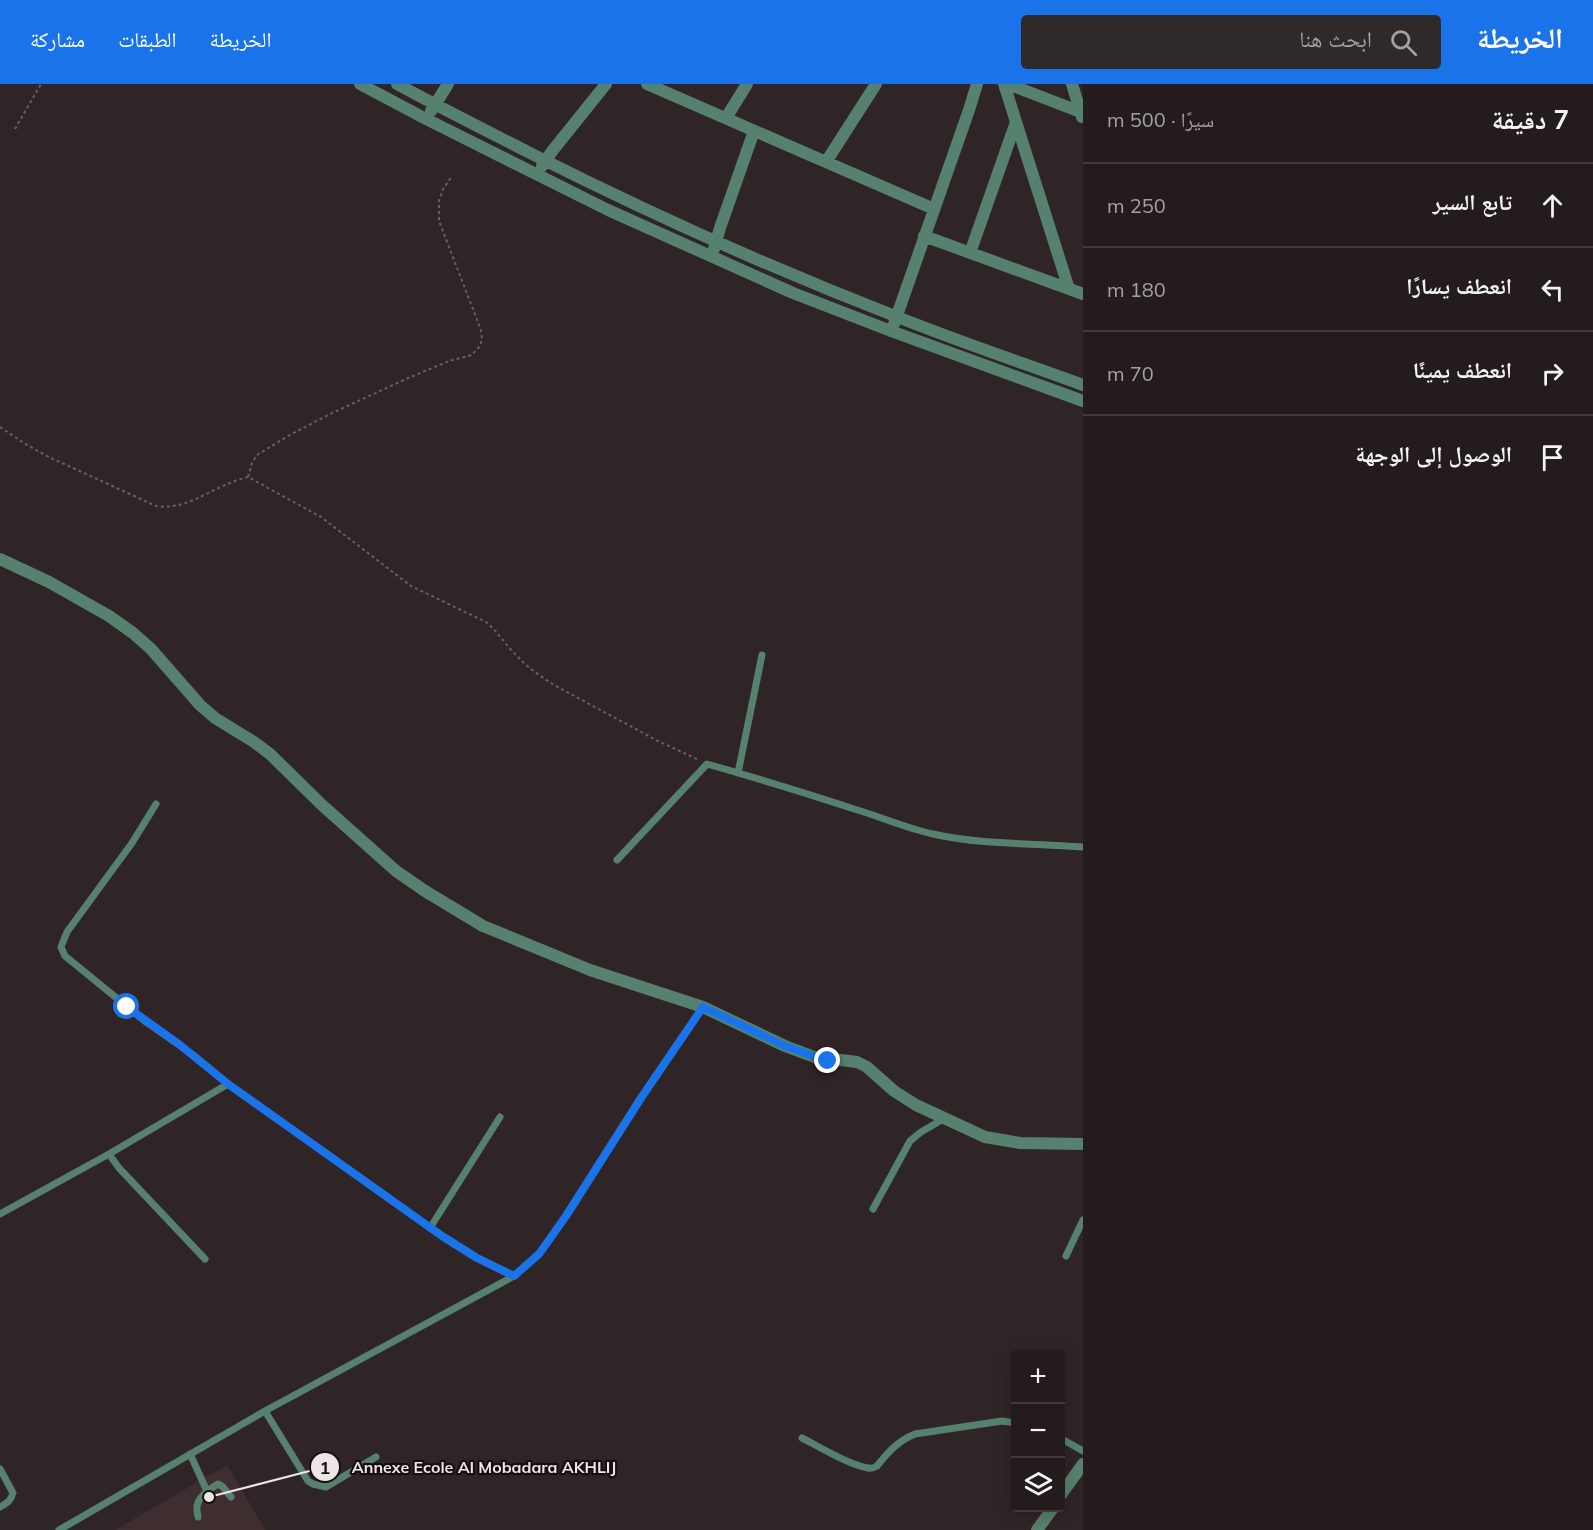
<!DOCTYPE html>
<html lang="ar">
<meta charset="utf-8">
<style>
:root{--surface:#241c1c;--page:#302929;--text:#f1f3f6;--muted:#a3a1a3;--line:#413a3b;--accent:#1a73e8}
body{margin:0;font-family:Mulish,"Noto Naskh Arabic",sans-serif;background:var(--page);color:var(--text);direction:rtl}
.controls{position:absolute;right:18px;bottom:18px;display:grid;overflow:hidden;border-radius:6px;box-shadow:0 3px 15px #0003}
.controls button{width:54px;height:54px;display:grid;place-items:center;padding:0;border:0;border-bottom:2px solid var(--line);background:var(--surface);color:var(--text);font:30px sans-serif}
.stop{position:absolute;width:18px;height:18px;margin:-14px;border:4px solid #1a73e8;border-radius:50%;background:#fff}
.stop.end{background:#1a73e8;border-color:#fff;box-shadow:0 2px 6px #0008}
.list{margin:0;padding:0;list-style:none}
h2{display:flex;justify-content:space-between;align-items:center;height:78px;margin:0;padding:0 24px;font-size:26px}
h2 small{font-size:20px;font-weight:400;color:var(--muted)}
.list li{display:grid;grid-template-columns:39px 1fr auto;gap:18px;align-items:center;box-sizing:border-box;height:84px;padding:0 24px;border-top:2px solid var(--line)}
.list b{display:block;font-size:22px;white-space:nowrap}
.list em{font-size:20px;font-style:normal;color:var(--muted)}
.icon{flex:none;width:33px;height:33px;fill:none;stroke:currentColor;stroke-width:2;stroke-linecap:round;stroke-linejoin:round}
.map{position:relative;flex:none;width:1083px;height:1446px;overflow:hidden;direction:ltr}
header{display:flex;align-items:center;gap:36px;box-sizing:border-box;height:84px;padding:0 30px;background:var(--accent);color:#fff}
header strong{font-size:28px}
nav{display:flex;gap:33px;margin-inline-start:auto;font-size:21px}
.search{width:420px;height:54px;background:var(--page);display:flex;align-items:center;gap:15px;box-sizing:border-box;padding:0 21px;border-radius:6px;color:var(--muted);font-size:22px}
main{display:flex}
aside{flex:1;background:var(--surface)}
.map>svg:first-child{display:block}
.built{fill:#3f2e30}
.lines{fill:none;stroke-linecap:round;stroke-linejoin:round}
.path{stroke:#695f60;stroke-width:2;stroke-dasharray:3 3;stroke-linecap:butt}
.service{stroke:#56816e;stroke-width:7}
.minor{stroke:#56816e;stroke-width:12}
.tertiary{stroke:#56816e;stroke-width:12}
.route{stroke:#1a73e8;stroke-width:8}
.leader{fill:none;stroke:#ede5e6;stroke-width:2}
.callout-dot{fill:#ede5e6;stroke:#140f10;stroke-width:2}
.mark-label{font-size:18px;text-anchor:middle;font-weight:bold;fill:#111}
.callout-label{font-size:16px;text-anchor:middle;font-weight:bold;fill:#ede5e6;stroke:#140f10;stroke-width:4.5;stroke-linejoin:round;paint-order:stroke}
</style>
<header>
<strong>الخريطة</strong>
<div class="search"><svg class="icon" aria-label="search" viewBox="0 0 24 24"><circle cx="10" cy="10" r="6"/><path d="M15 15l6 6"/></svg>ابحث هنا</div>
<nav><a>الخريطة</a><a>الطبقات</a><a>مشاركة</a></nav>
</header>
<main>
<aside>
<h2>7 دقيقة<small>سيرًا · 500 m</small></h2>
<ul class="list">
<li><svg class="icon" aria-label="ahead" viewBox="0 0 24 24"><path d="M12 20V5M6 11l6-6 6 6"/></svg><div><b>تابع السير</b></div><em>250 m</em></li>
<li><svg class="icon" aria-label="left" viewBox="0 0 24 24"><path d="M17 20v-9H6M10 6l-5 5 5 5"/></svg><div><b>انعطف يسارًا</b></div><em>180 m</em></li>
<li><svg class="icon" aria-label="right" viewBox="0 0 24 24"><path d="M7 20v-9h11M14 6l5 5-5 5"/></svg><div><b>انعطف يمينًا</b></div><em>70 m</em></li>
<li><svg class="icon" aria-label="arrive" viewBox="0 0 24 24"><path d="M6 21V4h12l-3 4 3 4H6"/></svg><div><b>الوصول إلى الوجهة</b></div></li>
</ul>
</aside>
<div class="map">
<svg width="1083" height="1446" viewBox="0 0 1083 1446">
<rect width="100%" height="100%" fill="#302526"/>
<path class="built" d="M227,1381L265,1446H115Z"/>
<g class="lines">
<path class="path" d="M15,45L41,0
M0,343L27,361L49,373L156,422C182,426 202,411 225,401C232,398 240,395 248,393L321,433L411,502L486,538C498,548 507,563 519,574C529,585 542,593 554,601L658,657L699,676
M248,393L252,379L257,371L288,352L328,331L406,295L449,277L472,271L480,262L482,255L481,246L439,137V117L443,105L452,92"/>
<path class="service" d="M738,689L762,571
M156,720L132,759L67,848L61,863L65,872L146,938L192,970L228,1000L442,1152L477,1174L514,1192L539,1170L566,1132L641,1014L703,923
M617,776L707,680C756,694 803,708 851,724C879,732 905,744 933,750C982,761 1033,759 1083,763
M109,1070L119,1084L205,1175
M873,1125L910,1057L921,1048L945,1034
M0,1130L109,1070L228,1000
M430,1144L500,1033
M1066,1172L1083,1136
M265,1327L308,1397L313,1400L326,1403L376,1373
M802,1354C820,1363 849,1381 868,1384C872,1385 873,1384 877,1382C888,1368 898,1357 915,1350L1002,1337L1016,1339
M1060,1354L1083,1367
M190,1370L207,1407C198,1416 195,1420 198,1433
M0,1385L13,1409C11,1417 7,1419 0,1423
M207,1407L218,1400L222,1402L231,1413
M59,1446L265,1327L514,1192"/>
<path class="minor" d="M360,0L426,35L608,126L793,209L891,247L1083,317
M397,0C441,24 485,46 530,69C649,129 771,184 895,232C957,257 1020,278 1083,301
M647,0L934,125
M1004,0L1069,205
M1008,0L1083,29
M1072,0L1082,33
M431,27L448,0
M726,34L747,0
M826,78L876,0
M542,82L553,66L606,0
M924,152L1083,210
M714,165L720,144L754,47
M970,169L1016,38
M894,240L969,26L977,0
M0,475L49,498L109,532L133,549L151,565L200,621L215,634L254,658L270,670L322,721L396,787L425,807L483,842L590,886L703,923L785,962L817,974L828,977L841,976L857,978L867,983L894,1007L916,1021L985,1053L1020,1059L1083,1060"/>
<path class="tertiary" d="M1060,1412L1083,1380
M1037,1446L1053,1424"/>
</g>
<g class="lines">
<path class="route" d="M127,923L180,961L228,1000L442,1152L477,1174L514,1192L539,1170L566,1132L641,1014L703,923L785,962L828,977"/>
</g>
<path class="leader" d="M209 1413L325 1383"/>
<g class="callout-dot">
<circle cx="209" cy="1413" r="6"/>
<circle cx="325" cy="1383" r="15"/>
</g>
<g class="mark-label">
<text x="325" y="1390">1</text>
</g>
<g class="callout-label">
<text x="484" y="1389">Annexe Ecole Al Mobadara AKHLIJ</text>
</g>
</svg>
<div class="controls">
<button>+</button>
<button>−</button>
<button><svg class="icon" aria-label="layers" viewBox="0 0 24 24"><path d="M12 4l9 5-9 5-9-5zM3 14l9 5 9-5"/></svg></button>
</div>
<div class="stop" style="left:127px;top:923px"></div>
<div class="stop end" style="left:828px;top:977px"></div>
</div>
</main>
